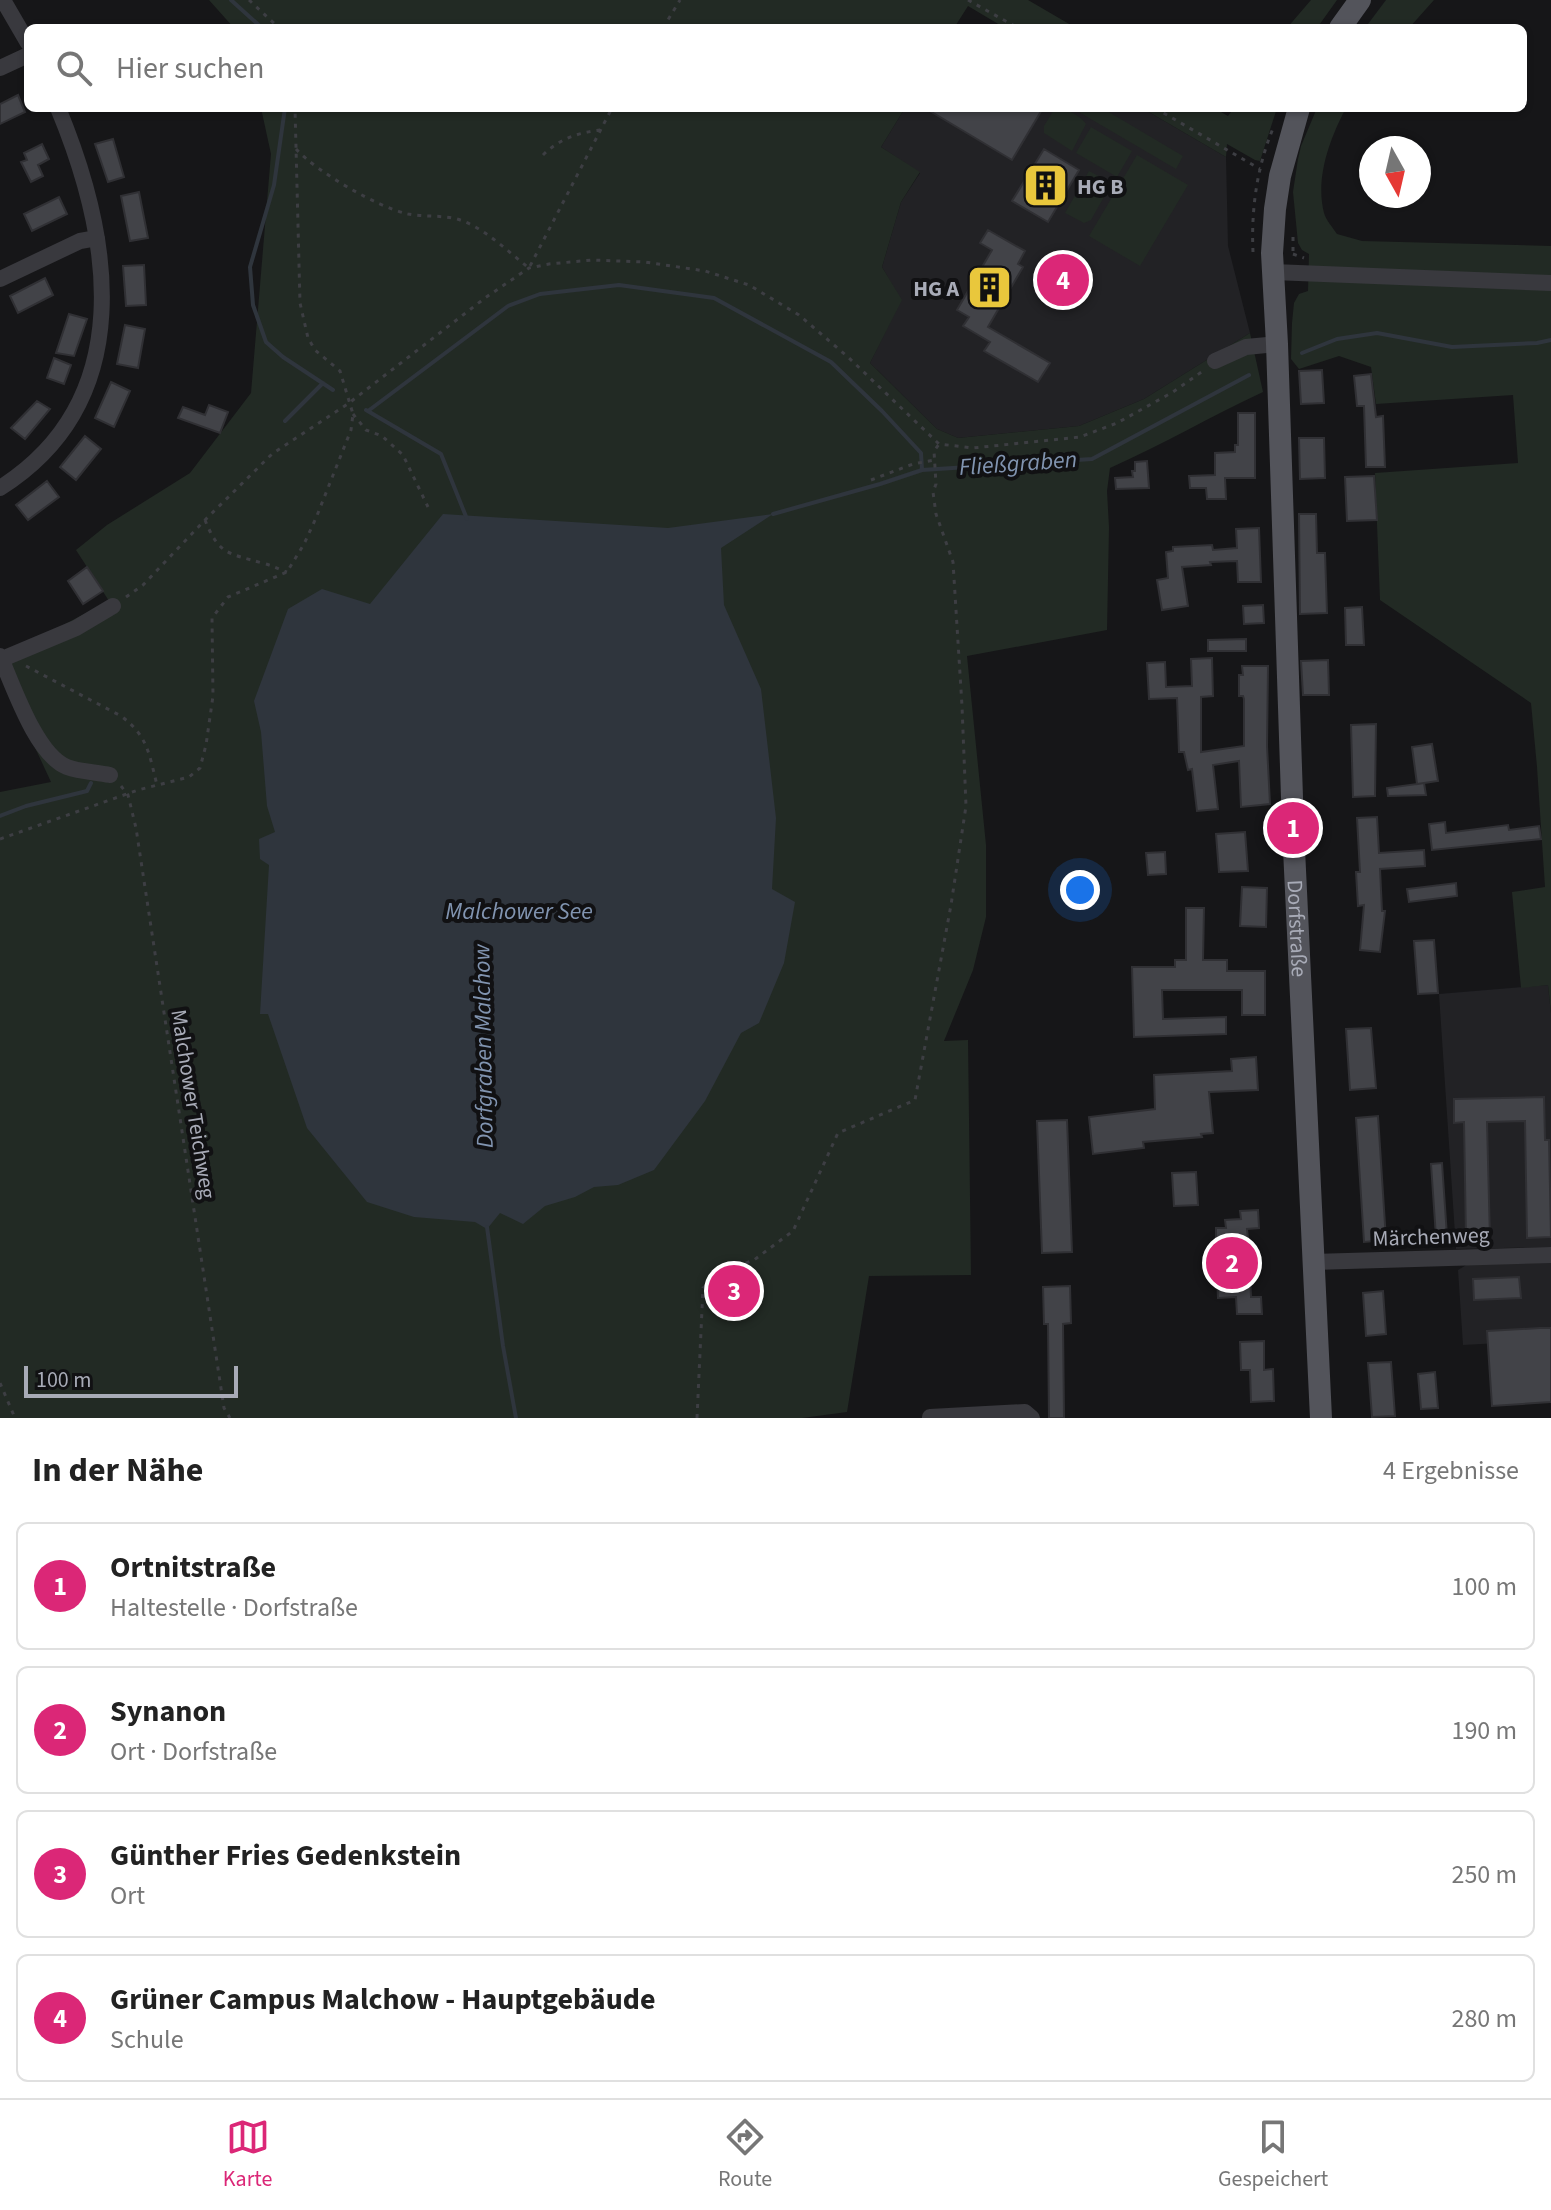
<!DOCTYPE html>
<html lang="de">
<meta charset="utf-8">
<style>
:root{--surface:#fff;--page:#f2f2f2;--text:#222;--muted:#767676;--line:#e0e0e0;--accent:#db2777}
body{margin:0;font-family:"Source Sans 3",sans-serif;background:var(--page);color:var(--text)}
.compass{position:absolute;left:1359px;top:136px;width:72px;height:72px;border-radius:50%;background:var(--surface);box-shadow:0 2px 6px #0004;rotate:172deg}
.scale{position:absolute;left:24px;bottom:20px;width:214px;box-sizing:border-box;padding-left:8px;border:4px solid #a8abb7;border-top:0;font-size:22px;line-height:28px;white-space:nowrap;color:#a8abb7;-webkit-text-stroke:6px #111113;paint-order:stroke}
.you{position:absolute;left:1080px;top:890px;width:28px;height:28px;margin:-20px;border:6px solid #fff;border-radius:50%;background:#1a73e8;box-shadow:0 0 0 12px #1a73e833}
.badge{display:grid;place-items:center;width:52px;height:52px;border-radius:50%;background:var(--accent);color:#fff;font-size:26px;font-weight:700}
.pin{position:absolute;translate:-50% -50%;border:4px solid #fff;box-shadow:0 2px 8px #0006}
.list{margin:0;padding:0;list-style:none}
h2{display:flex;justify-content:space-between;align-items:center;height:104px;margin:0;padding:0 32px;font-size:34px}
h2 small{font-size:26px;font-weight:400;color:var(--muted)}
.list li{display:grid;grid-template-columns:52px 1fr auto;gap:24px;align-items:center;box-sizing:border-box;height:128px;margin:0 16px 16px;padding:0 16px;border:2px solid var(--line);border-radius:12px}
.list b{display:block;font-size:30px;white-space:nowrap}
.list p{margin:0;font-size:26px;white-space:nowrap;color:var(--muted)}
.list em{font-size:26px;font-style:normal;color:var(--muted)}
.icon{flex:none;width:44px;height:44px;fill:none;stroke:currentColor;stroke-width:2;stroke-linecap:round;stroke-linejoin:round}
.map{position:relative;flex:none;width:1551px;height:1418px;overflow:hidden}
.search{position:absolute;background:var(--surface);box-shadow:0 2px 6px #0004;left:24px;right:24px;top:24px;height:88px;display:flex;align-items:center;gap:20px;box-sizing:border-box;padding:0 28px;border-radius:12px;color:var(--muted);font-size:30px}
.sheet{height:680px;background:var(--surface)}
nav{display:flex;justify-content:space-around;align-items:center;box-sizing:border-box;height:112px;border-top:2px solid var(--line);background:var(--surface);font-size:22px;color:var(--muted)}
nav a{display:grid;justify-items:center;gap:4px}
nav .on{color:var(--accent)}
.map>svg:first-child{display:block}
.built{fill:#222225}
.green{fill:#222a24}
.water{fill:#2f353d}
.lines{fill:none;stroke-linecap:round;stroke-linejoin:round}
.stream{stroke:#2f353d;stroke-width:4}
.building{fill:#424348;stroke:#303034;stroke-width:2}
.path{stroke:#3d3e43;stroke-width:3;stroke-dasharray:4 6;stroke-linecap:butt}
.minor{stroke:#39393e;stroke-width:16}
.major{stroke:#53545b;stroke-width:22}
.labels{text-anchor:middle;stroke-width:8;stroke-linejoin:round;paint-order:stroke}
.poi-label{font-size:22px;font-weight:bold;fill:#a8abb7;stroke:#111113;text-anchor:start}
.street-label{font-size:22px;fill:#a8abb7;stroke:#111113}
.water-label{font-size:24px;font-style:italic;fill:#8194b0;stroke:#111113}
</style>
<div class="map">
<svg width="1551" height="1418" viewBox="0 0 1551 1418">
<rect width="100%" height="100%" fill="#161618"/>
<path class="built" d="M905,108H1142L1226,157L1228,246L1250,333L1144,399L1079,426L958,438L937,429L870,363L901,300L882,267L901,202L920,173L881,147Z
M1548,985L1551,1013V1247L1456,1249L1439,994Z
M1551,1262V1340L1463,1345L1458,1270L1468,1264Z"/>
<path class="green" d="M209,0H1028L1076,28H1005L968,6L954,28H234Z
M1311,0H1337L1317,28H1287Z
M1386,0H1434L1409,28H1365Z
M261,108H905L881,147L920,172L901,202L882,267L902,300L870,363L937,429L958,438L1079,426L1144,399L1250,333L1263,392C1211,416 1162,445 1110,468L1107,491L1109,527L1107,630L967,656L986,845V917L973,970L944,1041L968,1040L971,1275L869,1276L847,1412L802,1418H0V792L51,782L0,672V658L109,601L76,550L107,525L190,473L251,393L271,154Z
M1055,108C1066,108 1080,115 1086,124L1072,151L1044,133V126Z
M1072,108H1102L1183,156L1176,169Z
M1142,108H1214L1228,116L1234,108H1277L1260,161L1255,160L1227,144L1226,157Z
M1317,108H1346C1330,138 1315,178 1324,213C1326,220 1333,228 1337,234L1362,241L1551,246V1013L1548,985L1521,988L1512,892L1545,887L1537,767L1531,703L1380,600L1375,473L1518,463L1513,395L1376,404L1371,367L1339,356L1299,369L1291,359L1292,323L1294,303L1299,294L1308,291L1309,254L1302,250L1298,243L1293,192L1298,159L1301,146Z
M1091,127L1132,151L1117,177L1076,153Z
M1137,155L1188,185L1140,266L1089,236Z
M1089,171L1106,180L1109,188L1091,220L1084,223L1065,213Z"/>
<path class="water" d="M443,514L668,528L773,514L721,548L724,605L761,689L776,818L772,889L795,902L784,963L759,1023L741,1033L705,1101L654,1170L618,1185L594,1187L575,1197L545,1206L523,1224L500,1213L487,1229L475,1222L414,1217L367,1202L307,1128L268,1014H260L269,865L260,859L259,839L275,832L267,806L261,732L254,701L288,609L322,589L370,604Z"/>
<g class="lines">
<path class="stream" d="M231,0L262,28
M285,108L274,185L250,267L253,305L266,342L283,357L333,390
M1302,353L1337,339L1377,333L1452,347L1537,343L1551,340
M366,410L441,454L467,519
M368,411L508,306L540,294L619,285L714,298L831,362L882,411L921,453L922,470
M285,421L323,383
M773,514L880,484L922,470L1092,459L1249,375
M0,816L26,806L87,791L91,783
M487,1227L503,1346L516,1418"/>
</g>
<path class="building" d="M18,95L25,112L0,124V104Z
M925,108H1043L1012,160Z
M113,139L124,177L108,182L95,144Z
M42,144L49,159L38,165L43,176L31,182L21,162L27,160L24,153Z
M1044,149L1079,170L1048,222L1012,201Z
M139,192L148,238L130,241L121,196Z
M59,197L67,214L32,231L24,214Z
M988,230L1025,251L1018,264L1023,267L988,327L1050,363L1038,382L984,351L990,342L963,326L969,317L957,310L992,250L980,243Z
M144,265L146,305L126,306L123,266Z
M45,278L53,295L18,313L10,296Z
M69,314L87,319L74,356L56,353Z
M125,325L145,329L138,368L117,364Z
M54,358L71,365L64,384L47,378Z
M1322,370L1324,403L1301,404L1299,371Z
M1371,374L1376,417L1383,416L1385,467H1366L1364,406H1357L1354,376Z
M111,382L130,391L114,427L95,418Z
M37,401L50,409L25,439L11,428Z
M209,405L228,412L220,433L178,418L183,407L205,415Z
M1238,413H1255V478H1225L1226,499H1207L1206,488H1190L1189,476L1215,475V453L1235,452V445H1238Z
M85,436L101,449L76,480L60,467Z
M1299,438H1324L1325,478L1300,479Z
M1147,461L1149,488L1116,489L1115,478L1133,477L1132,471H1135V462Z
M1374,476L1377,520L1347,521L1345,477Z
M47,481L59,497L28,520L16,505Z
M1299,514H1316L1317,553H1325L1327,613L1300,614Z
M1259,528L1261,582H1238L1237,561L1210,562L1211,565L1182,567L1188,606L1162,610L1157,580L1168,578L1166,552L1173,551V547L1212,545L1213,550L1237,548L1236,529Z
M87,567L103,591L83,604L68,581Z
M1263,605L1264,623L1244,624L1243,606Z
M1362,607L1364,645H1346L1345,608Z
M1246,639V651H1208V640Z
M1212,658L1213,696L1201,697V752L1244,746V699L1243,696H1239V675H1243L1242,666H1268L1267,746L1270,804L1241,807L1239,761L1213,765L1218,809L1197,811L1192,769L1188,770L1184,752H1179L1177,698L1149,699L1147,663L1165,662L1166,687L1192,686L1191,659Z
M1328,660L1329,695H1303L1301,661Z
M1376,724L1375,796L1353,797L1351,725Z
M1432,744L1438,781L1417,784L1412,747Z
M1424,783L1426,795L1388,796L1387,788Z
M1377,817L1379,853L1424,850L1425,866L1380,869L1382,911H1385L1380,952L1360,950L1364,905L1358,906L1356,872H1360L1357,818Z
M1445,822L1446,833L1508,825L1509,830L1539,826L1541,839L1432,850L1429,824Z
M1245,832L1248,871L1219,872L1216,834Z
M1165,852L1166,874L1148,875L1146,853Z
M1456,883L1457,896L1409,902L1407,889Z
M1242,887L1267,888L1266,927L1240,926Z
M1186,908H1204L1203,960H1227V971H1265V1015H1242V990H1162L1163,1019L1226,1017V1034L1134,1037L1132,967H1175V960H1186Z
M1434,940L1438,993L1418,994L1414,941Z
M1371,1028L1376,1088L1350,1090L1346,1029Z
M1256,1057L1258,1090L1209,1092L1213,1133L1201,1134L1202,1137L1143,1142L1144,1148L1093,1154L1089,1117L1155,1109L1154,1075L1232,1071L1231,1059Z
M1544,1097L1545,1140H1549L1551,1237L1527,1238L1525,1121L1487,1122L1490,1239H1466L1464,1122L1454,1123V1099Z
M1378,1116L1386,1240L1364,1242L1356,1118Z
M1067,1120L1072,1252L1042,1253L1037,1121Z
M1442,1163L1447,1236L1436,1237L1431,1164Z
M1196,1172L1198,1205L1174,1206L1172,1173Z
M1258,1210L1259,1228L1247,1229L1249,1249L1256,1256L1257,1268L1250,1275L1251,1297H1261L1262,1314H1237L1236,1297L1218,1298L1217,1276L1207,1267V1260L1216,1249V1228H1226L1225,1220L1241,1219L1240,1211Z
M1519,1277L1521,1298L1474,1300L1473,1279Z
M1070,1286L1071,1323L1063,1324L1064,1418H1049L1048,1324H1044L1043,1287Z
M1383,1291L1386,1334L1366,1336L1363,1293Z
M1540,1328H1551V1402L1492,1406L1487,1331Z
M1264,1341V1370L1273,1369L1274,1401L1251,1402L1250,1370H1241L1240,1342Z
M1391,1362L1395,1416L1372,1417L1368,1363Z
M1435,1372L1438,1408L1421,1409L1418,1374Z"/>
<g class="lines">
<path class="path" d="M249,0L279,28
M968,0L1018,28
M663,28L680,0
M1155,108L1260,169
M296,149C317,172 377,207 408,214C424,217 441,215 457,219C484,227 507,251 529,268L612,108
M543,155C559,139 577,133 600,130
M1293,237V254
M1253,252C1251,209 1257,166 1274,126
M1293,254L1304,258
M353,414L366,430L382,436L403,455L428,507
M871,480L913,464L935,460
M205,520C219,555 228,553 262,563C271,565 278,569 287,572
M126,597L143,585L205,520L272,454L349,403L485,298L529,268L549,264L592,260L645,262L705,271L749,285L799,315L848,357L939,444L973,448L1080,437L1117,423L1173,392L1203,371
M26,666L121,716C148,736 149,754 157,785
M121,786L128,795L136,828L224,1408L230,1418
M0,839L138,790L189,777L200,768L206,745L213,696L212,618L228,597L287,572L304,544L316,518L351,430L353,414L340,371L315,350L308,338L300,303L295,108
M0,1383L15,1418
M697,1418L703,1288L727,1270L754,1260L793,1231L838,1133L915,1100L951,905L966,806L962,706L953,562L936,514L933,492L936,484L934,451L939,444"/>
<path class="minor" d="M3,0L28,43
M0,68L28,55
M1273,272L1551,283
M0,279L80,241L97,238
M1215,361L1246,347L1277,344
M0,488C139,400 112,238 58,108
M0,656C13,685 36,755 67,767C81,772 96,772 110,775
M2,659L76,628L113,606
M1313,1262L1551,1255
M930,1417L1025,1412L1032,1418"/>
<g class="major">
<path d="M1340,28L1360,0"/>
<path id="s1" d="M1299,108L1280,176L1275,209L1272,253L1277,344L1293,828L1321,1418"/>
</g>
</g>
<defs>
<symbol id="building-square" viewBox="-11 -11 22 22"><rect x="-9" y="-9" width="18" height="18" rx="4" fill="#e9c73c" stroke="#111113"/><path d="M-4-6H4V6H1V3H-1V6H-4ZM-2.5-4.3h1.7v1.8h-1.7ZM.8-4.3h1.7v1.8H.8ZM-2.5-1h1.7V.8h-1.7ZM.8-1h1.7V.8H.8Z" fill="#111"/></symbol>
</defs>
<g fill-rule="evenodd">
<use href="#building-square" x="1020" y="160" width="51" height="51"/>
<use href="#building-square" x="964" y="262" width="51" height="51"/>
</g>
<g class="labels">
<g class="poi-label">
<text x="1077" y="194">HG B</text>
<text x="959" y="296" text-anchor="end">HG A</text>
</g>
<g class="street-label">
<text dy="8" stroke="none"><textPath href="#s1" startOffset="824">Dorfstraße</textPath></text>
<text transform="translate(194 1104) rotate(81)" y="8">Malchower Teichweg</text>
<text transform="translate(1431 1236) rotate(-2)" y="8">Märchenweg</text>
</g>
<g class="water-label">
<text transform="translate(1018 463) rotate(-4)" y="8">Fließgraben</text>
<text x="519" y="919">Malchower See</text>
<text transform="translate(483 1046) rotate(-91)" y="8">Dorfgraben Malchow</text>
</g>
</g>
</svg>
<svg class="compass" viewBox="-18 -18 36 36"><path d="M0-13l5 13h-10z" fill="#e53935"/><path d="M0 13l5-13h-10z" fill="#767676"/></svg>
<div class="scale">100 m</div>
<div class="you"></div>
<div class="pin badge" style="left:1293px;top:828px">1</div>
<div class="pin badge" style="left:1232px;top:1263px">2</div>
<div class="pin badge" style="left:734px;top:1291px">3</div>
<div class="pin badge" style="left:1063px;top:280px">4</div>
<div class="search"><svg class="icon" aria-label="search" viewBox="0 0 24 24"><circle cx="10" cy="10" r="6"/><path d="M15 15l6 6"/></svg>Hier suchen</div>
</div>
<section class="sheet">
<h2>In der Nähe<small>4 Ergebnisse</small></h2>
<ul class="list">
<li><span class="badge">1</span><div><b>Ortnitstraße</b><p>Haltestelle · Dorfstraße</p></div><em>100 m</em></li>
<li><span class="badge">2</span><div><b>Synanon</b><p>Ort · Dorfstraße</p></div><em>190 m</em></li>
<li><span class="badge">3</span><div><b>Günther Fries Gedenkstein</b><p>Ort</p></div><em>250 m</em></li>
<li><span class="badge">4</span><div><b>Grüner Campus Malchow - Hauptgebäude</b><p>Schule</p></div><em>280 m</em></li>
</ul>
</section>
<nav>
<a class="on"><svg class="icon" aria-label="map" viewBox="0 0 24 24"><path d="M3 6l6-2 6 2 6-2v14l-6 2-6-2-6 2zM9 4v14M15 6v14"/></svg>Karte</a>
<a><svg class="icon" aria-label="directions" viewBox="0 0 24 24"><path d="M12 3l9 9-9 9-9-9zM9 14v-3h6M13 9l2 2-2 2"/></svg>Route</a>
<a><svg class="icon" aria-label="saved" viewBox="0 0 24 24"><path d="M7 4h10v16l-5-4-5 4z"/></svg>Gespeichert</a>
</nav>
